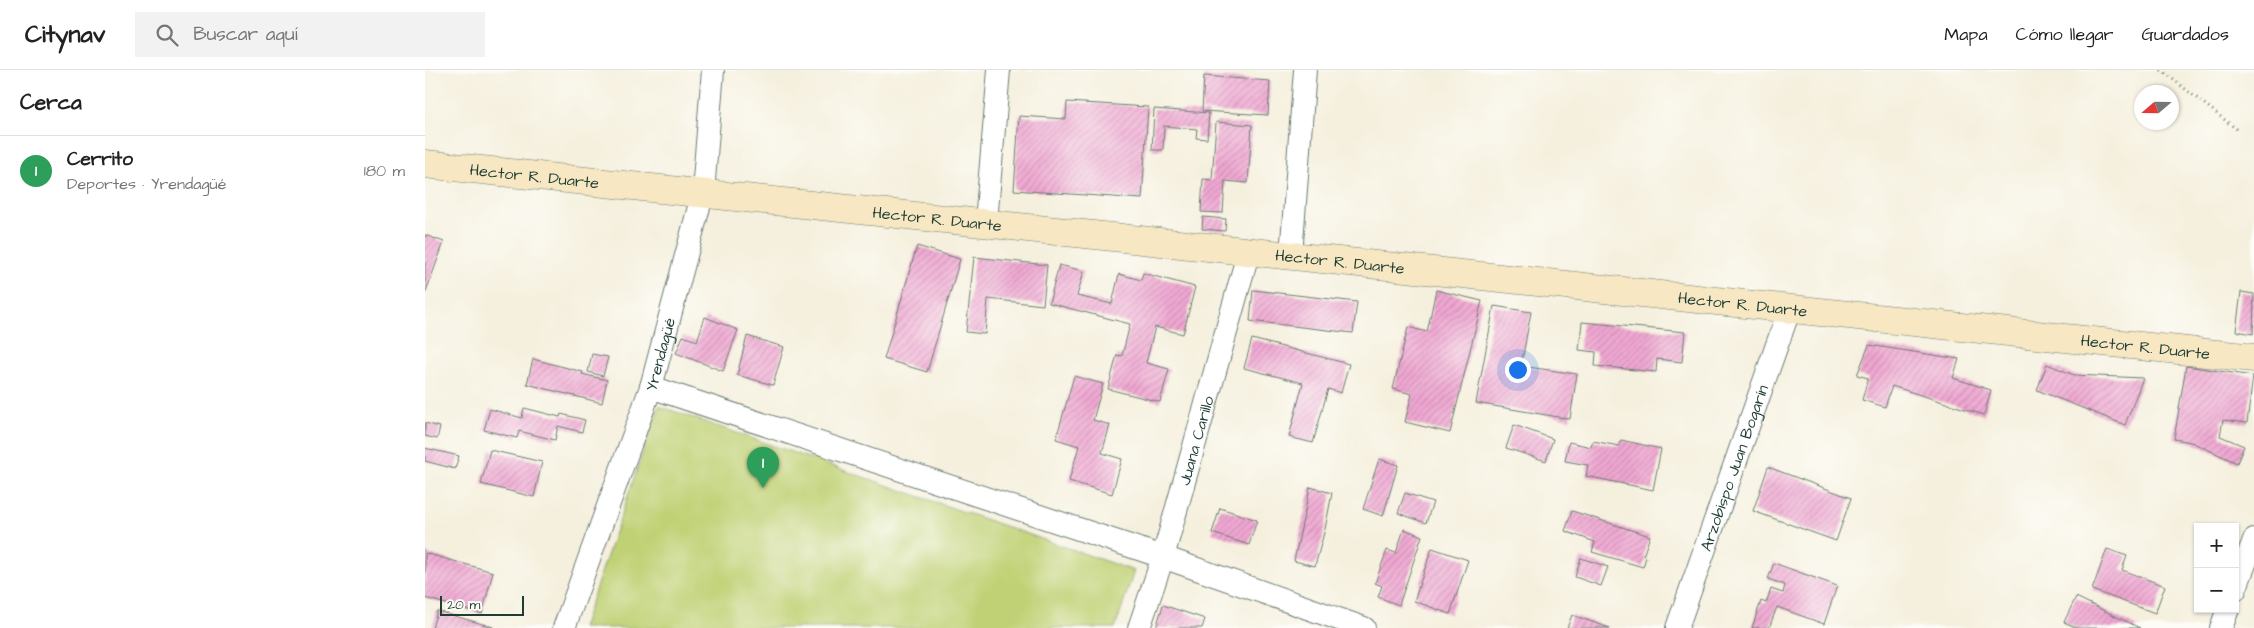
<!DOCTYPE html>
<html lang="es">
<meta charset="utf-8">
<style>
:root{--surface:#fff;--page:#f2f2f2;--text:#222;--muted:#767676;--line:#e0e0e0;--accent:#b5179e}
body{margin:0;font-family:"Architects Daughter",sans-serif;background:var(--page);color:var(--text)}
.controls{position:absolute;right:15px;bottom:15px;display:grid;overflow:hidden;border-radius:0px;box-shadow:0 1px 4px #0004}
.controls button{width:45px;height:45px;display:grid;place-items:center;padding:0;border:0;border-bottom:1px solid var(--line);background:var(--surface);color:var(--text);font:25px sans-serif}
.compass{position:absolute;left:1709px;top:15px;width:45px;height:45px;border-radius:50%;background:var(--surface);box-shadow:0 1px 4px #0004;rotate:250deg}
.scale{position:absolute;left:15px;bottom:12px;width:84px;box-sizing:border-box;padding-left:5px;border:2px solid #1f3d34;border-top:0;font-size:14px;line-height:18px;white-space:nowrap;color:#1f3d34;-webkit-text-stroke:4px #fdfcf7;paint-order:stroke}
.you{position:absolute;left:1092px;top:299px;width:18px;height:18px;margin:-12px;border:4px solid #fff;border-radius:50%;background:#1a73e8;box-shadow:0 0 0 8px #1a73e833}
.badge{display:grid;place-items:center;width:32px;height:32px;border-radius:50%;background:var(--accent);color:#fff;font-size:16px;font-weight:700}
.pin{position:absolute;translate:-50% -41px;filter:drop-shadow(0 1px 2px #0008)}
.pin::after{content:'';position:absolute;top:26px;width:18px;height:15px;background:inherit;clip-path:polygon(0 0,100% 0,50% 100%)}
.list{margin:0;padding:0;list-style:none}
h2{display:flex;justify-content:space-between;align-items:center;height:65px;margin:0;padding:0 20px;font-size:21px}
h2 small{font-size:16px;font-weight:400;color:var(--muted)}
.list li{display:grid;grid-template-columns:32px 1fr auto;gap:15px;align-items:center;box-sizing:border-box;height:70px;padding:0 20px;border-top:1px solid var(--line)}
.list b{display:block;font-size:19px;white-space:nowrap}
.list p{margin:0;font-size:16px;white-space:nowrap;color:var(--muted)}
.list em{font-size:16px;font-style:normal;color:var(--muted)}
.icon{flex:none;width:28px;height:28px;fill:none;stroke:currentColor;stroke-width:2;stroke-linecap:round;stroke-linejoin:round}
.map{position:relative;flex:none;width:1829px;height:558px;overflow:hidden}
header{display:flex;align-items:center;gap:30px;box-sizing:border-box;height:70px;padding:0 25px;background:var(--surface);border-bottom:1px solid var(--line)}
header strong{font-size:24px}
nav{display:flex;gap:28px;margin-inline-start:auto;font-size:18px}
.search{width:350px;height:45px;background:var(--page);display:flex;align-items:center;gap:12px;box-sizing:border-box;padding:0 18px;border-radius:0px;color:var(--muted);font-size:19px}
main{display:flex}
aside{flex:1;background:var(--surface)}
.map>svg:first-child{display:block}
.park{fill:#c0d174;stroke:#708754}
.building{fill:url(#building-hatch)}
.lines{fill:none;stroke-linecap:round;stroke-linejoin:round}
.street-casing{stroke:#6a7c70;stroke-width:24}
.secondary-casing{stroke:#6a7c70;stroke-width:29}
.path{stroke:#6a7c70;stroke-width:3;stroke-dasharray:1 4;stroke-linecap:butt}
.street{stroke:#fff;stroke-width:22}
.secondary{stroke:#f7e8c3;stroke-width:28}
.labels{text-anchor:middle;stroke-width:4.5;stroke-linejoin:round;paint-order:stroke}
.street-label{font-size:16px;fill:#1f3d34;stroke:#fdfcf7}
</style>
<header>
<strong>Citynav</strong>
<div class="search"><svg class="icon" aria-label="search" viewBox="0 0 24 24"><circle cx="10" cy="10" r="6"/><path d="M15 15l6 6"/></svg>Buscar aquí</div>
<nav><a>Mapa</a><a>Cómo llegar</a><a>Guardados</a></nav>
</header>
<main>
<aside>
<h2>Cerca<small></small></h2>
<ul class="list">
<li><span class="badge" style="background:#2e9e5b">1</span><div><b>Cerrito</b><p>Deportes · Yrendagüé</p></div><em>180 m</em></li>
</ul>
</aside>
<div class="map">
<svg width="1829" height="558" viewBox="0 0 1829 558">
<defs>
<pattern id="building-hatch" width="6" height="6" patternUnits="userSpaceOnUse" patternTransform="scale(1.25)"><rect width="6" height="6" fill="#f1a8d3"/><path d="M-1 1l2-2M0 6l6-6M5 7l2-2" fill="none" stroke="#c38aac"/></pattern>
</defs>
<rect width="100%" height="100%" fill="#fdfcf7"/>
<filter id="ink" filterUnits="userSpaceOnUse"><feTurbulence type="fractalNoise" baseFrequency=".02" numOctaves="2"/><feDisplacementMap in="SourceGraphic" scale="10" xChannelSelector="R" yChannelSelector="G"/><feConvolveMatrix kernelMatrix="1 2 1 2 8 2 1 2 1" color-interpolation-filters="sRGB"/></filter>
<filter id="wash" filterUnits="userSpaceOnUse"><feTurbulence type="fractalNoise" baseFrequency=".0096" numOctaves="4" result="noise"/><feDisplacementMap in="SourceGraphic" scale="20" xChannelSelector="R" yChannelSelector="G"/><feGaussianBlur stdDeviation="1.12" result="paint"/><feColorMatrix in="noise" values="0 0 0 0 0 0 0 0 0 0 0 0 0 0 0 0 0 1.4 0 .05"/><feComposite in="paint" operator="in"/></filter>
<g filter="url(#wash)">
<rect width="100%" height="100%" fill="#f5f0de"/>
<path class="park" d="M234,336L709,501L690,558H157Z"/>
<g id="blocks">
<path class="building" d="M779,6L845,11L843,45L777,41Z
M642,32L723,37L717,129L589,120L594,46L641,49Z
M729,39L784,43L782,69L771,68L772,59L739,56L738,80H727Z
M791,52L827,55L823,113L800,111L798,143L776,142L778,109L787,110Z
M778,147L801,149L800,161L777,159Z
M0,165L19,172L0,224Z
M492,176L535,189L502,302L459,289Z
M549,187L622,195L618,235L563,229L560,264L541,262Z
M634,195L659,201L652,226L687,234L694,204L716,210L718,203L770,217L758,264L730,257L721,293L744,299L735,332L683,319L692,285L697,286L705,254L624,233Z
M828,220L932,232L928,263L825,251Z
M1011,220L1057,231L1025,363L980,352L987,324L968,319L983,257L1002,262Z
M1816,222L1829,224L1828,264L1811,261Z
M1069,236L1106,242L1096,296L1152,304L1145,349L1051,333Z
M280,247L313,260L298,301L251,283L258,266L272,271Z
M1157,252L1260,262L1257,292L1232,289L1231,302L1170,296L1171,282L1154,280Z
M322,266L359,277L348,315L312,305Z
M827,269L924,294L916,323L903,319L888,373L864,367L878,313L819,298Z
M1444,275L1534,289L1528,308L1566,320L1559,345L1467,316L1460,337L1437,330L1443,308L1432,305Z
M167,284L183,287L178,306L163,302Z
M108,289L158,302L157,304L182,310L177,333L102,314Z
M1622,294L1649,305L1718,308L1700,355L1612,320Z
M1761,296L1828,306L1822,353L1798,350L1795,366L1819,376L1812,393L1766,372L1749,369Z
M649,306L678,314L668,350L685,355L677,383L697,389L687,424L644,411L654,376L631,369Z
M99,338L135,347L136,344L160,350L157,362L133,356L130,370L94,361L92,368L59,360L65,339L97,348Z
M0,353L15,357L12,369L0,366Z
M1089,355L1128,369L1121,391L1081,378Z
M1196,370L1236,379L1228,420L1161,406L1163,395L1140,391L1144,372L1166,377L1168,371L1194,376Z
M0,378L34,386L30,399L0,391Z
M65,380L117,392L109,427L56,414Z
M954,389L973,395L958,446L938,439Z
M1343,397L1426,428L1411,471L1328,441Z
M885,417L907,423L900,459L890,496L869,491Z
M980,423L1008,432L1001,453L973,443Z
M795,438L832,450L824,475L787,463Z
M1147,441L1225,466L1218,486L1221,487L1218,497L1167,482L1170,472L1140,461Z
M979,459L997,466L974,535L953,527L957,516L950,513L962,480L971,483Z
M1007,478L1043,490L1025,544L989,531Z
M1682,479L1702,486L1697,500L1740,516L1730,543L1667,520Z
M0,483L68,502L57,544L0,528Z
M1156,488L1183,497L1176,516L1150,507Z
M1349,493L1412,516L1399,554L1352,537L1344,558H1327L1336,531L1341,533L1346,519L1358,523L1360,515L1343,509Z
M1651,527L1715,558H1652L1639,552Z
M738,535L780,549L777,558H731Z
M12,541L68,557V558H7Z
M1147,545L1185,558H1142Z"/>
</g>
</g>
<g filter="url(#ink)">
<use href="#blocks" fill-opacity="0" stroke="#6a7c70" stroke-width="1"/>
<g class="lines">
<defs>
<g id="street">
<path d="M561,152L574,0"/>
<path d="M866,185L880,0"/>
<path d="M226,317L738,487L939,558"/>
<path d="M1810,520L1829,470"/>
<path id="s1" d="M139,558L226,317L278,122L288,0"/>
<path id="s2" d="M714,558L738,487L824,180"/>
<path id="s3" d="M1252,558L1365,238"/>
<path d="M1796,558L1803,539"/>
</g>
<g id="secondary">
<path id="s4" d="M0,94L1829,288"/>
</g>
</defs>
<use href="#street" class="street-casing"/>
<use href="#secondary" class="secondary-casing"/>
<path class="path" d="M1736,0L1814,61"/>
<use href="#street" class="street"/>
<use href="#secondary" class="secondary"/>
</g>
</g>
<g class="labels">
<g class="street-label">
<text dy="6" stroke="none"><textPath href="#s4" startOffset="110">Hector R. Duarte</textPath></text>
<text dy="6" stroke="none"><textPath href="#s4" startOffset="515">Hector R. Duarte</textPath></text>
<text dy="6" stroke="none"><textPath href="#s4" startOffset="920">Hector R. Duarte</textPath></text>
<text dy="6" stroke="none"><textPath href="#s4" startOffset="1325">Hector R. Duarte</textPath></text>
<text dy="6" stroke="none"><textPath href="#s4" startOffset="1730">Hector R. Duarte</textPath></text>
<text dy="6" stroke="none"><textPath href="#s1" startOffset="290">Yrendagüé</textPath></text>
<text dy="6" stroke="none"><textPath href="#s2" startOffset="196">Juana Carillo</textPath></text>
<text dy="6" stroke="none"><textPath href="#s3" startOffset="170">Arzobispo Juan Bogarín</textPath></text>
</g>
</g>
</svg>
<div class="controls">
<button>+</button>
<button>−</button>
</div>
<svg class="compass" viewBox="-18 -18 36 36"><path d="M0-13l5 13h-10z" fill="#e53935"/><path d="M0 13l5-13h-10z" fill="#767676"/></svg>
<div class="scale">20 m</div>
<div class="you"></div>
<div class="pin badge" style="left:338px;top:418px;background:#2e9e5b">1</div>
</div>
</main>
